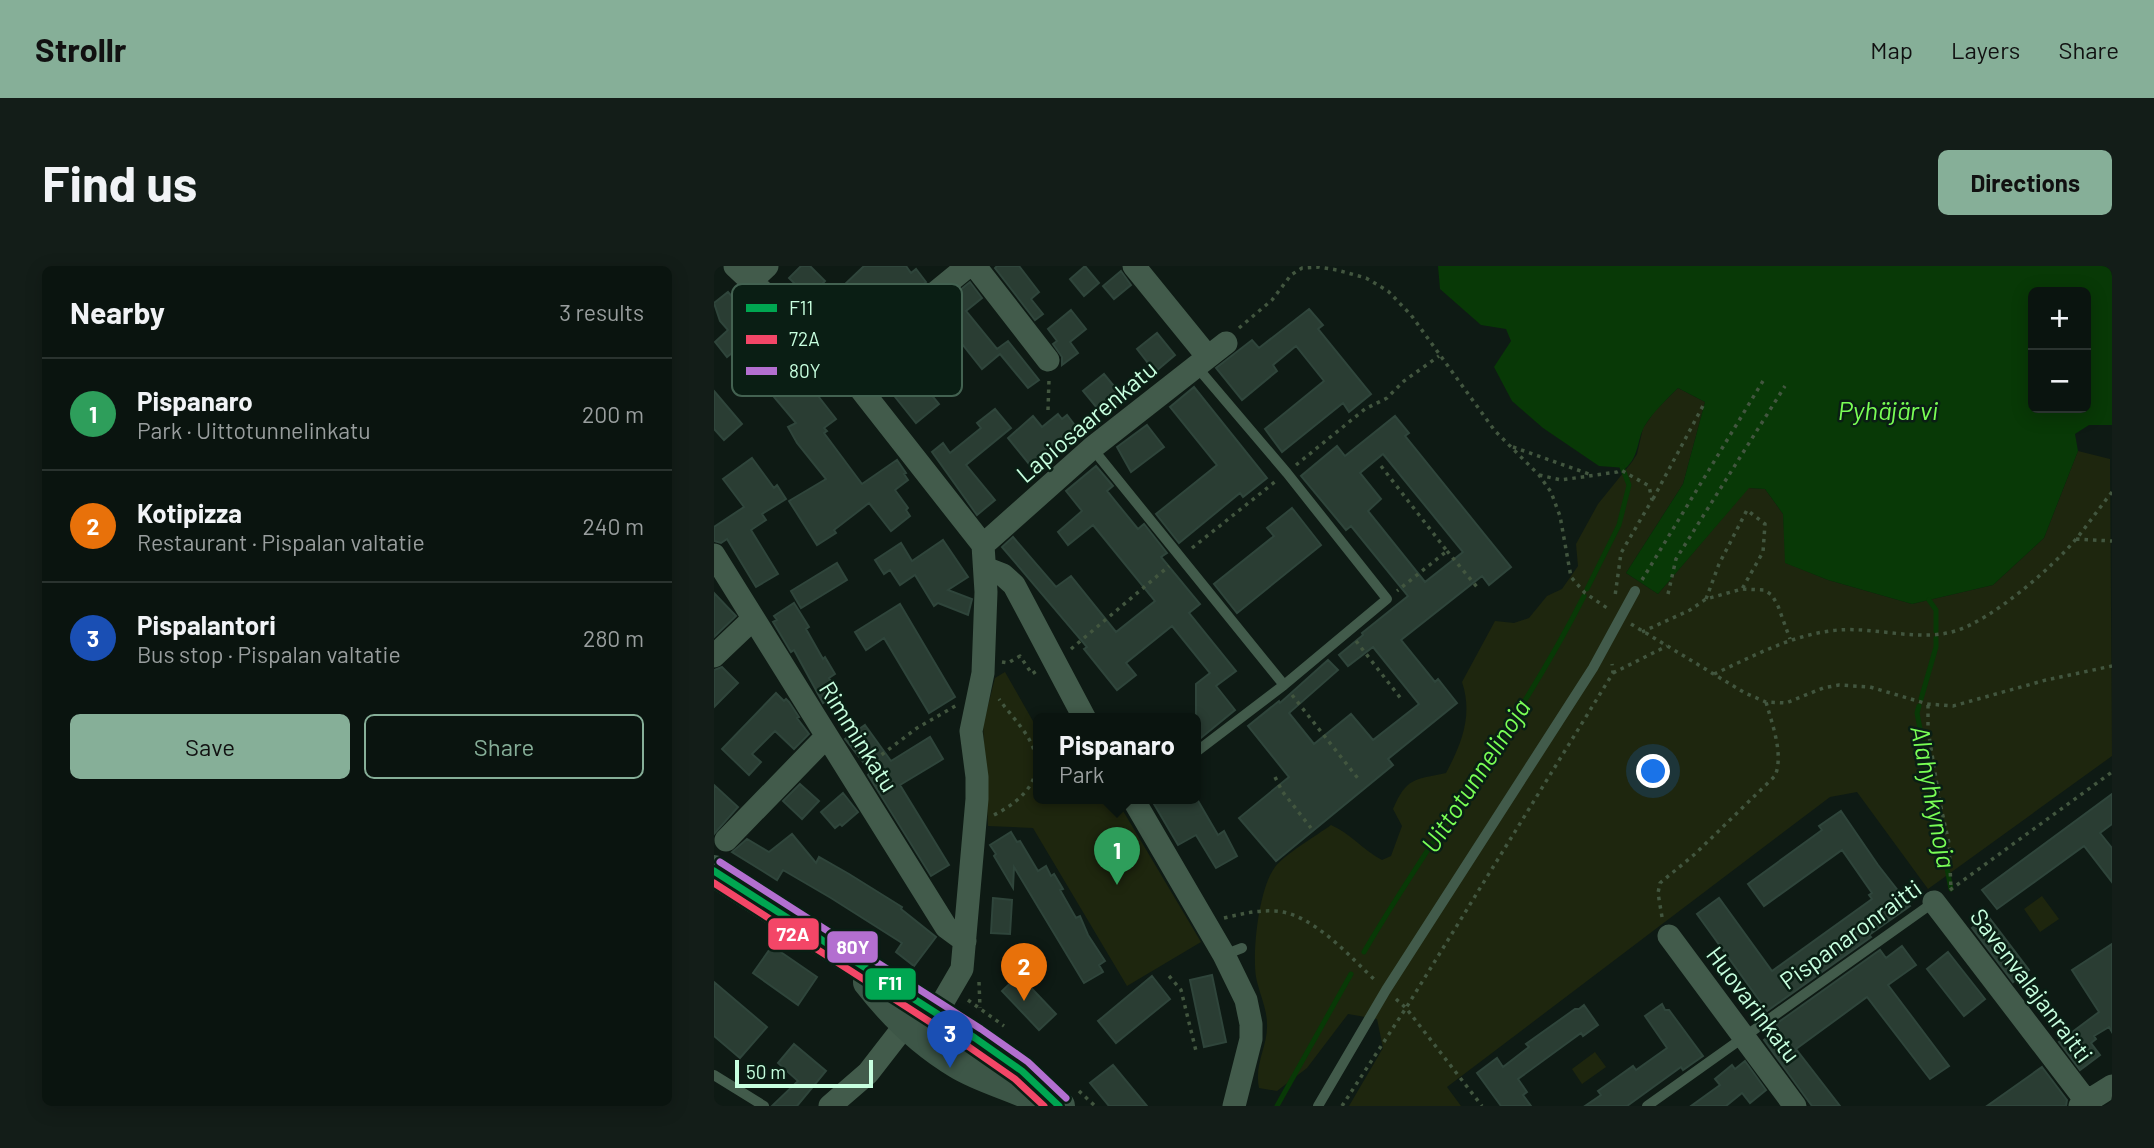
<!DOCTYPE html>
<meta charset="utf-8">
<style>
:root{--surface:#0a140f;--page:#131d18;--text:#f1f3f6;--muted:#999e9e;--line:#2a332f;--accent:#86af98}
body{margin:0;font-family:Barlow,sans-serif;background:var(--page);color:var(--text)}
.controls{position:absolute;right:21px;top:21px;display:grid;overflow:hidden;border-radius:10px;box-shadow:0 4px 18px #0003}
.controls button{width:63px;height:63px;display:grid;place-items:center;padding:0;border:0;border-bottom:2px solid var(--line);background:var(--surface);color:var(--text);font:35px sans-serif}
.scale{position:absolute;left:21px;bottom:18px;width:138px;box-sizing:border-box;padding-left:7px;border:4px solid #c7ffdf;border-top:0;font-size:19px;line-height:24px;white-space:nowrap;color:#c7ffdf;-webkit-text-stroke:5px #0a1e14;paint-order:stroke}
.you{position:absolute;left:940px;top:506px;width:24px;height:24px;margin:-18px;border:5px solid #fff;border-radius:50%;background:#1a73e8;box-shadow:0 0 0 10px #1a73e833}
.badge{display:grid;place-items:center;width:46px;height:46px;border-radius:50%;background:var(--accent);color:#fff;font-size:23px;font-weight:700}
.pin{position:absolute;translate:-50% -58px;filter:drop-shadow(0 2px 4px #0008)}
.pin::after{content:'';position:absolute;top:37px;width:24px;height:21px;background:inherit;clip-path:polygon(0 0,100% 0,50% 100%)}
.popup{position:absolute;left:319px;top:447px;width:168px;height:91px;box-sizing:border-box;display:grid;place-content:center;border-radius:10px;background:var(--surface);filter:drop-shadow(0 2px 5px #0005);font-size:23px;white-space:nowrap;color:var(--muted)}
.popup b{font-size:26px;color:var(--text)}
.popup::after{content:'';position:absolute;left:50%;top:100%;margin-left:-14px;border:14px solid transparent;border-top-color:var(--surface)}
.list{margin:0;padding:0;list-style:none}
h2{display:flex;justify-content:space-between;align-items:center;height:91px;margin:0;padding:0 28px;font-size:30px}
h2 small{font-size:23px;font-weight:400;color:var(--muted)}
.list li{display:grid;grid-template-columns:46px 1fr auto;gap:21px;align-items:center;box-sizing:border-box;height:112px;padding:0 28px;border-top:2px solid var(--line)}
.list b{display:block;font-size:26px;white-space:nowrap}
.list p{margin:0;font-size:23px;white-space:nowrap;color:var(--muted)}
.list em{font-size:23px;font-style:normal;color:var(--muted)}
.actions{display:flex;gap:14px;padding:21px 28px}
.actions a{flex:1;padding:16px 0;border:2px solid var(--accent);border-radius:10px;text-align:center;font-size:24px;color:var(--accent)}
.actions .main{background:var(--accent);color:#111}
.map{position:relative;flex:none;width:1398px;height:840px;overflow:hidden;border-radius:10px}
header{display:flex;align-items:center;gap:42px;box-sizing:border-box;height:98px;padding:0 35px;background:var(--accent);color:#111}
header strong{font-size:33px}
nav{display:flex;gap:38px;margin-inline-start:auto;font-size:24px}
.intro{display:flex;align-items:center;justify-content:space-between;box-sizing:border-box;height:168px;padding:0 42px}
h1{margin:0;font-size:49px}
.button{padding:18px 32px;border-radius:10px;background:var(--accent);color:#111;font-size:24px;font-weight:700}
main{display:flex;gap:42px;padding:0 42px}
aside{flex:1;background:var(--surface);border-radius:10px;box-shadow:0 4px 18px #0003}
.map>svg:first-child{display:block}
.green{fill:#1e260e}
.water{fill:#083906;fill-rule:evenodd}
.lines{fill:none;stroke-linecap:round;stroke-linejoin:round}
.stream{stroke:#083906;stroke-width:5}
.building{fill:#2a3d33;stroke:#2f453b;stroke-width:2;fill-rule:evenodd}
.path{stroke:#42563f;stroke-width:3.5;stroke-dasharray:3.5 5;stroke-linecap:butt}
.service{stroke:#425b4b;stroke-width:10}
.minor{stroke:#425b4b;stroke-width:23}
.secondary{stroke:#3d5647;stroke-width:32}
.bus-1-casing{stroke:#0a1e14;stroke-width:12}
.bus-2-casing{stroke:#0a1e14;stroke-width:12}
.bus-3-casing{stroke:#0a1e14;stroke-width:12}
.bus-1{stroke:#00a651;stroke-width:7}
.bus-2{stroke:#f34667;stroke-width:7}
.bus-3{stroke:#b36fd0;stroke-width:7}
.labels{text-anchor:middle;stroke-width:5;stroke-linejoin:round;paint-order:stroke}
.street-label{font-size:24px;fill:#c7ffdf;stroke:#0a1e14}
.water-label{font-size:26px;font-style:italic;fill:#79ff55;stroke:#0a1e14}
.key{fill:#0a1e14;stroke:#436251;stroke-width:2}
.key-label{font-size:19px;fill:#c7ffdf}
.line-badge{stroke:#0a1e14;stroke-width:2.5}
.badge-label{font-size:19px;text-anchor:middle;font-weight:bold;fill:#fff}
</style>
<header>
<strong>Strollr</strong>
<nav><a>Map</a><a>Layers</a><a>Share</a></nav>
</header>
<div class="intro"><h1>Find us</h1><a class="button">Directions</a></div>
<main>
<aside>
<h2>Nearby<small>3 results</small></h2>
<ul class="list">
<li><span class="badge" style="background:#2e9e5b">1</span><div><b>Pispanaro</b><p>Park · Uittotunnelinkatu</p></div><em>200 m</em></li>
<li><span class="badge" style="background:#e8710a">2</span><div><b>Kotipizza</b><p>Restaurant · Pispalan valtatie</p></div><em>240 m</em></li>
<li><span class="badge" style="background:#1a4fb4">3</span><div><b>Pispalantori</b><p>Bus stop · Pispalan valtatie</p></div><em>280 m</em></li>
</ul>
<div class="actions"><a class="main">Save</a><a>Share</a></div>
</aside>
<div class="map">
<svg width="1398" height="840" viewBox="0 0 1398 840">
<rect width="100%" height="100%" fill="#0e1a14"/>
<path class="green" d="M964,122L991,136L969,218L912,307L944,328L1034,222L1051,223L1069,248L1072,297L1114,314L1198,338L1279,319L1330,272L1364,185L1396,193L1398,490L1214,623L1143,526L1116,531L733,821L747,840H635L669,782L663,753L634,748L593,802L563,825L545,822C540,797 554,781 553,758C553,742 545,727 542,711C538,685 545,622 561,601C571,588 602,570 617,559C636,567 649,584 668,594L677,590L688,560L679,543C693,511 700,514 732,507C748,477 759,449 748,416L781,355L800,357L815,352L833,330L848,323L864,300L862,278L884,238L918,196L923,188L929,162L941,145Z
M291,406L324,464V533H402L487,676L413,720L319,562L274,560L269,459L281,412Z
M1328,630L1345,653L1326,666L1310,643Z
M881,786L892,801L868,818L858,803Z"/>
<path class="water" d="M724,0H1398V159H1375L1361,168L1364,185L1330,272L1279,319L1198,338L1114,314L1071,297L1069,248L1051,223L1035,222L944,328L912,307L969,218L991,136L964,122C952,134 939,146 930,161C923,175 925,190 912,202L885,200L829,162L798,135L780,101L797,75L792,63L767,59L726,23ZM1319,26H1372V142H1319Z"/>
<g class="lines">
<path class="stream" d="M873,323L905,259L915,219L908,201
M1215,334L1222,344V365
M1207,433L1222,381V372
M1205,440L1203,447L1237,623
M650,686C720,566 807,455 870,330
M563,840L637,708"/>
</g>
<path class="building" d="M87,0H96L111,15L95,32L75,12Z
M150,0H192L197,7L202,3L212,16L183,40L172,26L153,45L129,20Z
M283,0H305L325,26L317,33L329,48L321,54L281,2Z
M371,0L385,17L370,30L356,13Z
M407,5L417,19L400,33L389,20Z
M256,16L268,32L252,45L283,83L294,75L325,114L314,122L286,88L268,103L229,54L204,76L195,66Z
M14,26L77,99L82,103L96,91L119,113L101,126L122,153L110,162L113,165L110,167L148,218L183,194L192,207L190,208L194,214L181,224L194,242L192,244L196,250L177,265L155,237L120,264L122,267L103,279L75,235L112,213L83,177L74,161L82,157L60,131L63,127L46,107L38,113L18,87L13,91L1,76L14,64L6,55L0,37Z
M595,43L609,59L604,63L657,128L635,146L629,137L568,186L551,163L610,115L582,80L559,99L563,105L528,134L502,102L538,74L545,82Z
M357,44L372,63L356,76L364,87L348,99V91L339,78L343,75L334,63Z
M135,50L144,60L142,63L148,69L133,83L117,68Z
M443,67L461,89L441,106L423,83Z
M181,84L225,138L202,157L158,102Z
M390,108L409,131L388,148L369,125Z
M480,121L553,212L529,231L526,227L465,277L442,248L503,199L456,141Z
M0,125L28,158L10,174L0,163Z
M281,143L297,162L252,199L281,234L263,249L218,186L229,177L236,187L267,162L263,157Z
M344,148L348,153L353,149L366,166L320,204L294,172L319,150L328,161Z
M681,150L695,167L691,170L797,301L775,319L768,310L687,374L721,416L724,413L743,437L674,493L679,499L562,595L525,552L575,511L534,460L565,435L566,437L614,394L624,404L575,447L600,478L637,448L659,474L705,438L659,381L634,400L625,389L649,369L648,367L694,330L637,260L632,264L587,210L623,180L631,190ZM669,188L749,286L711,316L654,245L667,233L646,207Z
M433,159L450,181L417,206L403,181Z
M38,192L60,222L63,219L72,233L48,248L52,254L37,264L64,308L42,321L13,273L7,277L0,275V261L30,241L9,213Z
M382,200L399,220L393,225L424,263L430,258L453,287L447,291L486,338L475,347L522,405L502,420L521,444L482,476V418L496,407L458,360L412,397L422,409L403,424L370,383L373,381L288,281L299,271L342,321L357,310L402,366L441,335L379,259L354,279L344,266L368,245L352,225Z
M578,242L607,279L523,347L500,318L560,270L553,262Z
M229,274L254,311L234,324L258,333L254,349L224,337L220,340L201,309L186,319L176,304L170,308L161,294L187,277L198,295Z
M123,297L133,314L87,342L77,325Z
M0,327L22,350L0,371Z
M80,337L95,361L92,363L109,393L111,391L121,408L115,412L124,428L109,437L80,384L77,386L59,356L63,354L60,350Z
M186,338L241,431L215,447L170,372L152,384L141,366Z
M8,401L24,417L0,441V404Z
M62,427L70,435L72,433L75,436L85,451L83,452L95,468L80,483L61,465L38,488L47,496L35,509L8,483Z
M151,459L177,495L216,471L229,493L186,519L235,599L217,610L154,509L157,506L131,473Z
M86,518L105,535L88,553L69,535Z
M0,519L24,541L0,568Z
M129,527L144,546L128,560L126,558L121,562L107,546Z
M1398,528V558L1386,567L1398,582V616L1370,580L1283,643L1268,624Z
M437,533H483L504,569L510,565L523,590L502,602L482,569L464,579Z
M1127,545L1164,599L1196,640L1155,669L1157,671L1053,745L983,648L1005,632L1058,705L1158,633L1155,629L1158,627L1128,584L1050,640L1034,618L1108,564L1105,560Z
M297,566L303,576L306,575L324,605L332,600L337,610L340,608L349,623L346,624L362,652L366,650L374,669L391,695L385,699L389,706L370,717L300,601L299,622L280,590L282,588L276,579Z
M78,568L102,597L105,591L135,608L188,641L187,643L222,671L200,700L182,686L188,677L117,632L69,604L63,614L18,586L33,573L55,586Z
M279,632L298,634L296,668L277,667Z
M1274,650L1315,704L1299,716L1258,662Z
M1398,678V766L1395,761L1380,770L1382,773L1377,777L1386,789L1366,804L1345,776L1385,746L1358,704Z
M58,680L103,711L84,739L39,707Z
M1188,680L1202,699L1174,719L1235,800L1216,813L1153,731L1082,783L1126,840H1098L1050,774L1065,762L1062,758L1166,684L1172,692Z
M1234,686L1271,733L1250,750L1213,703Z
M305,709L342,748L325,764L288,725Z
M498,709L512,776L490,781L476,714Z
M438,710L456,733L402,777L384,755Z
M0,716L53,761L26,792L0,770Z
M948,738L951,744H955L989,790L969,804L967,801L913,840H871L887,829L884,825L919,800L922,804L953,782L931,750Z
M870,739L884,759L869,770L867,767L804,813L813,826L809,829L817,840H787L763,807L783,792L789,801L815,781L812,778L861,743H865Z
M80,778L112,805L83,840H58L84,815L64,797Z
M1031,795L1052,824L1036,837L1028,827L1012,840H977L1006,819L1001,813L1018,799L1021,803Z
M399,799L433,840H395L376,817Z
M1328,801L1353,834L1352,840H1273Z"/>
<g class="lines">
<path class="path" d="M525,62L558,34L577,9L588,2L605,1L623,4L652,12L674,25L697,49L781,165L825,209L837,226L846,250L857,311L871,327L896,344
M334,144L335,114
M799,181L875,208
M582,199L651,143L673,132L690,115L725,90
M667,200L733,285L683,325
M825,209L847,214L903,206L907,204L935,220L938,234L907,287L901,330
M939,233L991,136
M1362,273L1398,275
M478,282L562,215
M733,285L763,321
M928,314L1049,115
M954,328L962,293L1071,120
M992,333L1005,298L1033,244L1051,258L1049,286L1028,323
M917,358L1031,427L1052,436L1072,437L1109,422L1125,419L1156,421L1214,438L1239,440L1332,414L1398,400
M928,366L976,344L992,333L1028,323L1050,324L1058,329L1064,340L1076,373
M642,375L688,434
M357,383L455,300
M288,396L294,397L306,390L318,408L324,404
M899,407L953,380
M1000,408C1040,390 1079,368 1124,364C1161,361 1206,376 1241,365C1278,354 1338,302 1363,272C1375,257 1386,241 1398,226
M578,429L646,515
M1214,439V464L1226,537L1235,577L1237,623
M154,499L203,462L243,439
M561,511L568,525L597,562
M280,549C311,533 335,509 315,473C307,459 294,446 285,433
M1236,624L1398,506
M948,651L944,627L946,617L981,588L1061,510C1070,488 1058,458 1052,436
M510,652C527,648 543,644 560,645C598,646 637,692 663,716
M455,710L467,724L482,785
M265,716L266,742
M682,733L692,742L768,840
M254,734L290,760
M365,825L381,840
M628,840L692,742L899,407L898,398"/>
<path class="service" d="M482,100L573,207L673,333L570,419L482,486
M378,182L570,419
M510,689L528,682
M0,809L50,840
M604,840L672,724L879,402L921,325
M933,840L1220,636"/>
<path class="minor" d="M21,0L130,102L269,279L272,326L269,407L257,465L263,511V533L248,703L223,746
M261,0L334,94
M420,0L494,91
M37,15L53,0
M149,86L254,0
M269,279L378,182L512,77
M0,289L232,661L251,675
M271,302L289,309L300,319L371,453
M0,390L39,353
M419,533L510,689L532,734L537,758V773L520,840
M12,574L112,471
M1220,636L1373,836
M955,670L1081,840
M116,840L154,807L192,758
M1366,840L1398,820"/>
<path class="secondary" d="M0,605L261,772L308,805L345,840
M155,716C180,748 209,776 244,797C267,811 295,818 320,830"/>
<defs>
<path id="bus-1" d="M0,605L261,772L308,805L345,840"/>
<path id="bus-2" d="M0,617L255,781L301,813L330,840"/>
<path id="bus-3" d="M6,596L267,763L314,796L352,832"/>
</defs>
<use href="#bus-1" class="bus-1-casing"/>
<use href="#bus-2" class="bus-2-casing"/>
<use href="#bus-3" class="bus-3-casing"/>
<use href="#bus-1" class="bus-1"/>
<use href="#bus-2" class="bus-2"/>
<use href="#bus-3" class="bus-3"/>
</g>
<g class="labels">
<g class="street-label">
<text transform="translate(373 156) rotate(-40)" y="8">Lapiosaarenkatu</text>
<text transform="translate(144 471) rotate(58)" y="8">Rimminkatu</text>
<text transform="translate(1137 669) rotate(-36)" y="8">Pispanaronraitti</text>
<text transform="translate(1317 720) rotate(53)" y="8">Savenvalajanraitti</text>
<text transform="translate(1039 739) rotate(53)" y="8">Huovarinkatu</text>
</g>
<g class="water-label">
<text x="1174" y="154">Pyhäjärvi</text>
<text transform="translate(762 510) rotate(-57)" y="9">Uittotunnelinoja</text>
<text transform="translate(1219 531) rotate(79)" y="9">Alahyhkynoja</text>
</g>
</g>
<rect x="18" y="18" width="230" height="112" rx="10" class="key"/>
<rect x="32" y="38" width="31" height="8" fill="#00a651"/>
<rect x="32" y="69" width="31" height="9" fill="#f34667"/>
<rect x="32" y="101" width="31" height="8" fill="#b36fd0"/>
<g class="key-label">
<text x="75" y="49">F11</text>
<text x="75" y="80">72A</text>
<text x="75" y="112">80Y</text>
</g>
<g class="line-badge">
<rect x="53" y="651" width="53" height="34" rx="7" fill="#f34667"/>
<rect x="112" y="664" width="53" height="34" rx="7" fill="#b36fd0"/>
<rect x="150" y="701" width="53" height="34" rx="7" fill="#00a651"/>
</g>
<g class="badge-label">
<text x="79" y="675">72A</text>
<text x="139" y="688">80Y</text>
<text x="176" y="724">F11</text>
</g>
</svg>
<div class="controls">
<button>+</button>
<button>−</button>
</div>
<div class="scale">50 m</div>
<div class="you"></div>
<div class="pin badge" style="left:403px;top:619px;background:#2e9e5b">1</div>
<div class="popup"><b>Pispanaro</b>Park</div>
<div class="pin badge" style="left:310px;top:735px;background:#e8710a">2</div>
<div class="pin badge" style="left:236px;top:802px;background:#1a4fb4">3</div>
</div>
</main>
